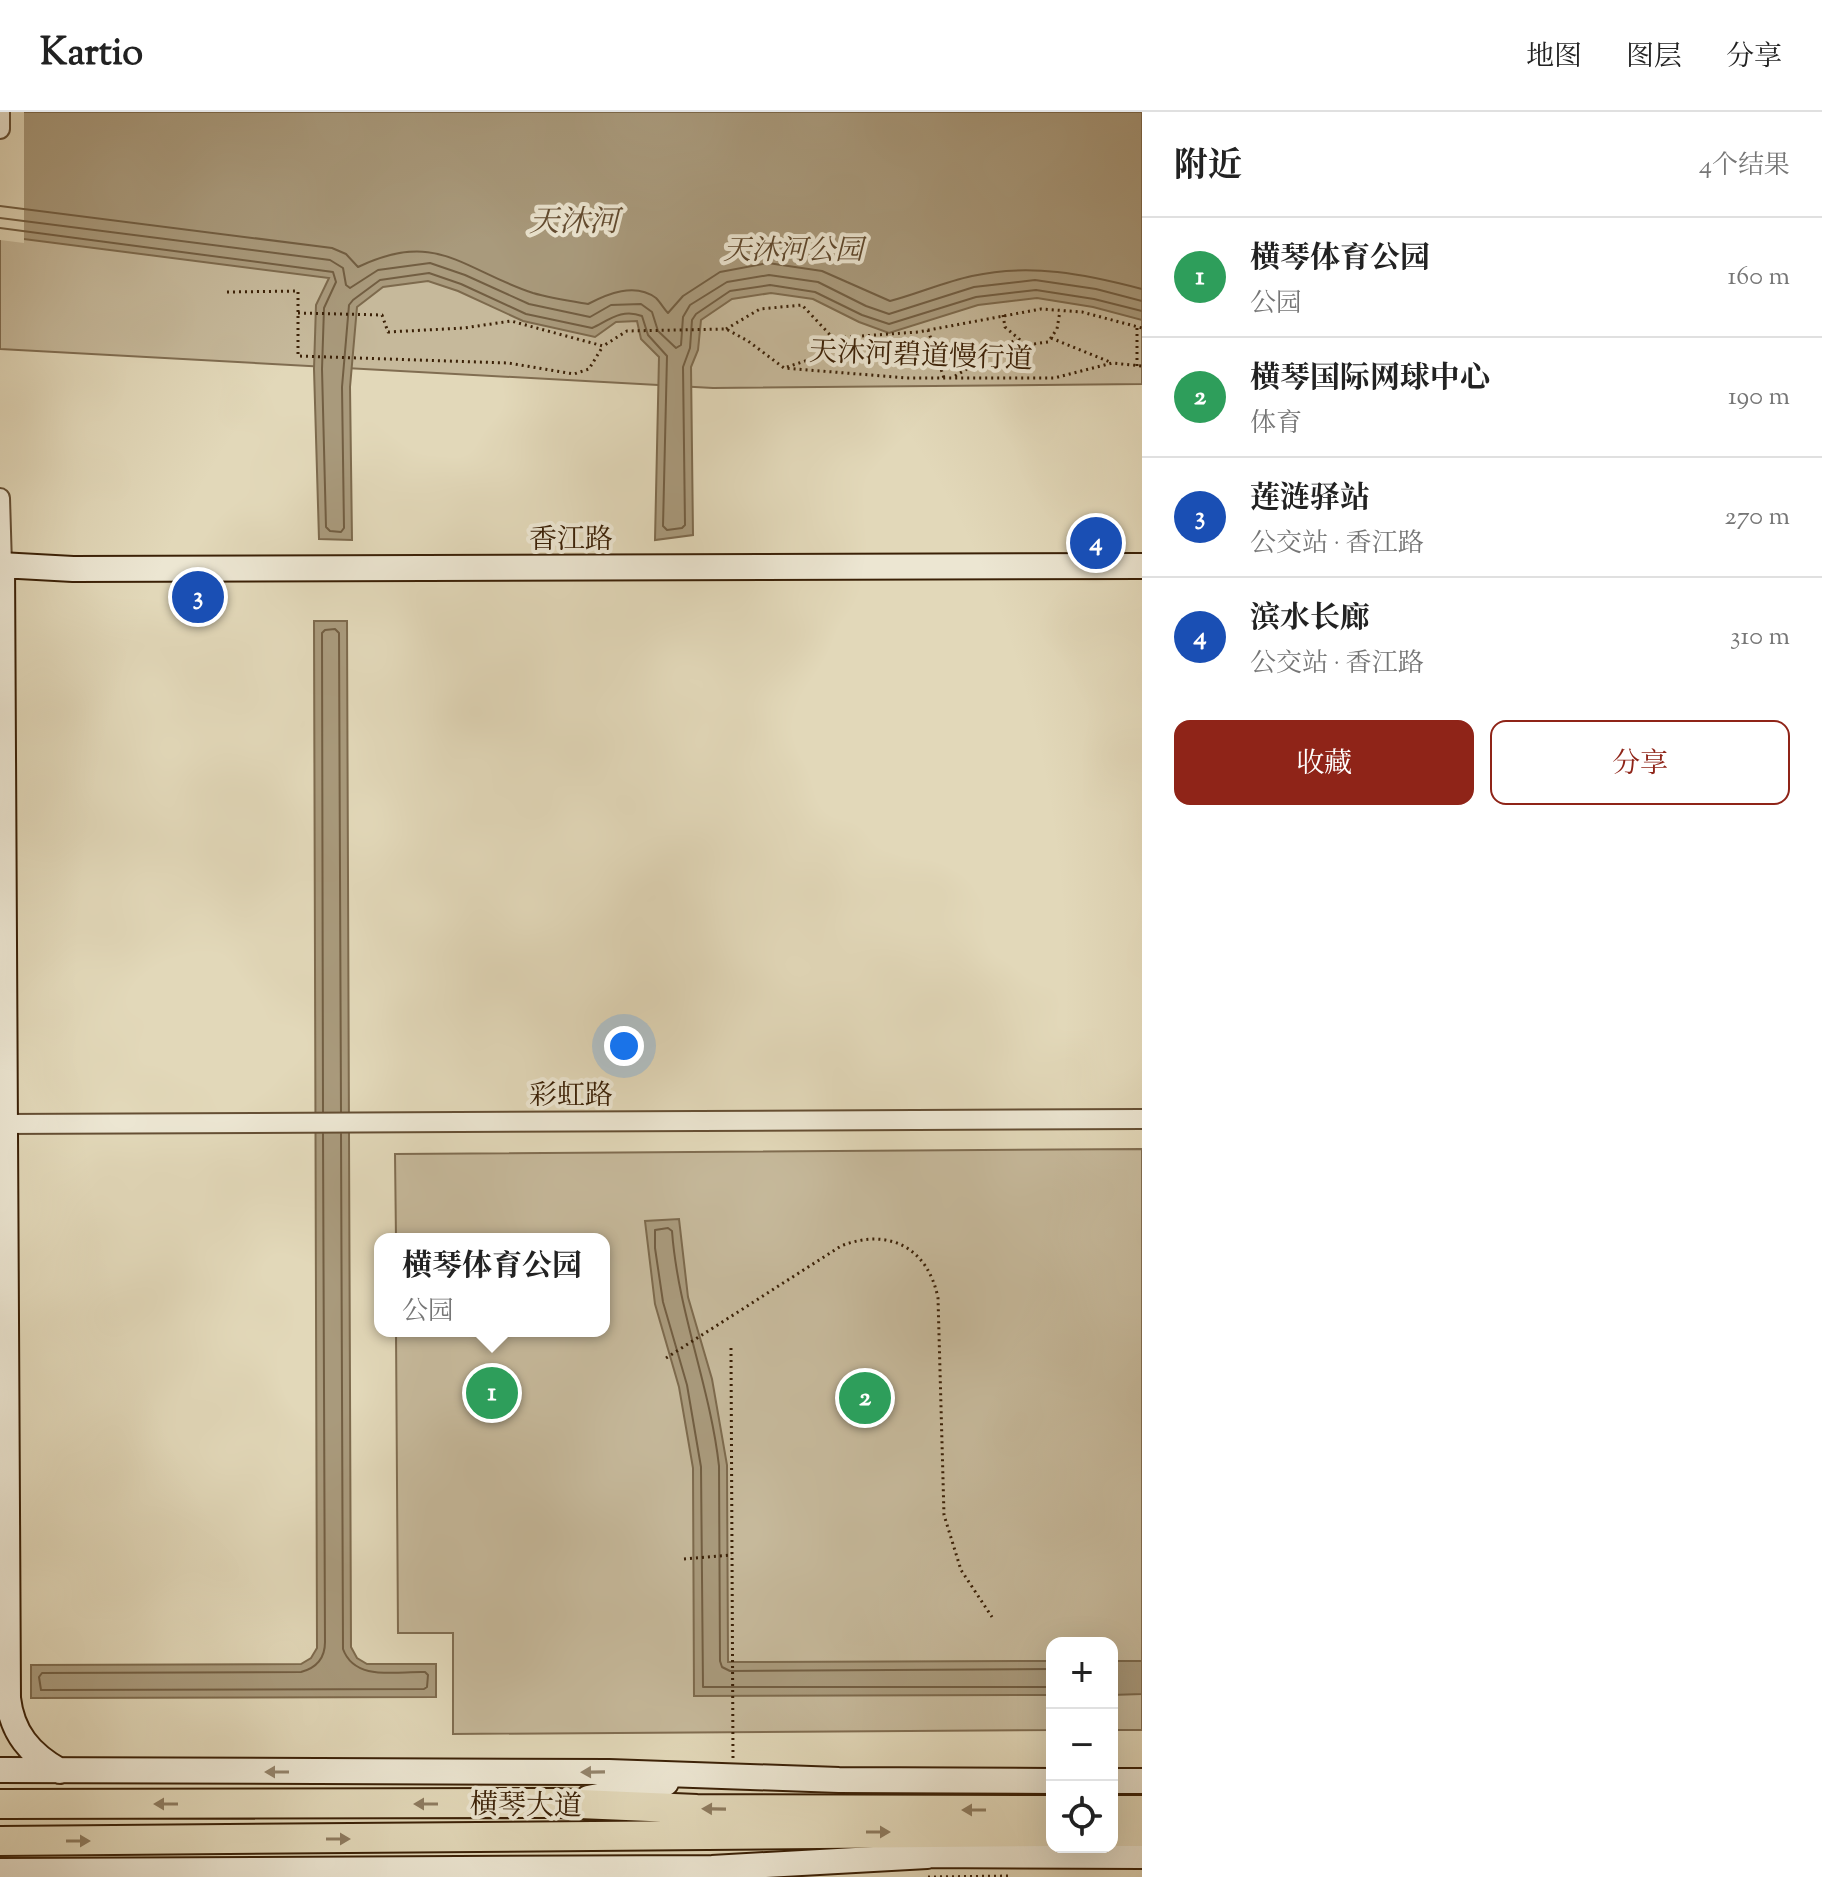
<!DOCTYPE html>
<html lang="zh">
<meta charset="utf-8">
<style>
:root{--surface:#fff;--page:#f2f2f2;--text:#222;--muted:#767676;--line:#e0e0e0;--accent:#8f2418}
body{margin:0;font-family:"Sorts Mill Goudy","Noto Serif SC",serif;background:var(--page);color:var(--text)}
.controls{position:absolute;right:24px;bottom:24px;display:grid;overflow:hidden;border-radius:16px;box-shadow:0 8px 32px #0002}
.controls button{width:72px;height:72px;display:grid;place-items:center;padding:0;border:0;border-bottom:2px solid var(--line);background:var(--surface);color:var(--text);font:40px sans-serif}
.you{position:absolute;left:624px;top:934px;width:28px;height:28px;margin:-20px;border:6px solid #fff;border-radius:50%;background:#1a73e8;box-shadow:0 0 0 12px #1a73e833}
.badge{display:grid;place-items:center;width:52px;height:52px;border-radius:50%;background:var(--accent);color:#fff;font-size:26px;font-weight:700}
.pin{position:absolute;translate:-50% -50%;border:4px solid #fff;box-shadow:0 2px 8px #0006}
.popup{position:absolute;left:374px;top:1121px;width:236px;height:104px;box-sizing:border-box;display:grid;place-content:center;border-radius:16px;background:var(--surface);filter:drop-shadow(0 2px 6px #0005);font-size:26px;white-space:nowrap;color:var(--muted)}
.popup b{font-size:30px;color:var(--text)}
.popup::after{content:'';position:absolute;left:50%;top:100%;margin-left:-16px;border:16px solid transparent;border-top-color:var(--surface)}
.list{margin:0;padding:0;list-style:none}
h2{display:flex;justify-content:space-between;align-items:center;height:104px;margin:0;padding:0 32px;font-size:34px}
h2 small{font-size:26px;font-weight:400;color:var(--muted)}
.list li{display:grid;grid-template-columns:52px 1fr auto;gap:24px;align-items:center;box-sizing:border-box;height:120px;padding:0 32px;border-top:2px solid var(--line)}
.list b{display:block;font-size:30px;white-space:nowrap}
.list p{margin:0;font-size:26px;white-space:nowrap;color:var(--muted)}
.list em{font-size:26px;font-style:normal;color:var(--muted)}
.actions{display:flex;gap:16px;padding:24px 32px}
.actions a{flex:1;padding:18px 0;border:2px solid var(--accent);border-radius:16px;text-align:center;font-size:28px;color:var(--accent)}
.actions .main{background:var(--accent);color:#fff}
.icon{flex:none;width:44px;height:44px;fill:none;stroke:currentColor;stroke-width:2;stroke-linecap:round;stroke-linejoin:round}
.map{position:relative;flex:none;width:1142px;height:1765px;overflow:hidden}
header{display:flex;align-items:center;gap:48px;box-sizing:border-box;height:112px;padding:0 40px;background:var(--surface);border-bottom:2px solid var(--line)}
header strong{font-size:38px}
nav{display:flex;gap:44px;margin-inline-start:auto;font-size:28px}
main{display:flex}
aside{flex:1;background:var(--surface)}
.map>svg:first-child{display:block}
.green{fill:#c6b99b;stroke:#806d51;stroke-width:2}
.water{fill:#a99a7c;stroke:#7d6a4d;stroke-width:2}
.pier{fill:#e2d8b9}
.lines{fill:none;stroke-linecap:round;stroke-linejoin:round}
.shore{stroke:#725e42;stroke-width:2}
.street-casing{stroke:#654f34;stroke-width:22}
.secondary-casing{stroke:#3b2107;stroke-width:28}
.primary-casing{stroke:#3b2107;stroke-width:32}
.path{stroke:#3b2107;stroke-width:3;stroke-dasharray:2 4;stroke-linecap:butt}
.street{stroke:#ece6d2;stroke-width:18}
.secondary{stroke:#ece6d2;stroke-width:24}
.primary{stroke:#e2d8b9;stroke-width:28}
.oneway{fill:#94846c}
.oneway2{fill:#8e7c60}
.labels{text-anchor:middle;stroke-width:8;stroke-linejoin:round;paint-order:stroke}
.park-label{font-size:28px;font-style:italic;fill:#5e472c;stroke:#ece6d2}
.street-label{font-size:28px;fill:#3b2107;stroke:#ece6d2}
.water-label{font-size:30px;font-style:italic;fill:#624b30;stroke:#ece6d2}
</style>
<header>
<strong>Kartio</strong>
<nav><a>地图</a><a>图层</a><a>分享</a></nav>
</header>
<main>
<div class="map">
<svg width="1142" height="1765" viewBox="0 0 1142 1765">
<rect width="100%" height="100%" fill="#e2d8b9"/>
<filter id="stains"><feTurbulence type="fractalNoise" baseFrequency=".0025" numOctaves="4"/><feColorMatrix values="0 0 0 0 .2 0 0 0 0 .09 0 0 0 0 .02 0 0 0 .5 -.17"/></filter>
<radialGradient id="worn" r=".72"><stop offset=".6" stop-color="#630" stop-opacity="0"/><stop offset="1" stop-color="#630" stop-opacity=".3"/></radialGradient>
<path class="green" d="M0,0H1142V272L713,276L0,237Z
M1142,1037V1618H1112V1531H1052V1618L453,1622V1521H398L396,1219H604V1127H396L395,1042Z"/>
<path class="water" d="M0,0H1142V208L1093,195L1037,186L978,193L889,221L859,210L813,187L771,181L732,187L701,208L698,238L691,255L693,423L655,428L659,245L641,227L637,209L616,210L595,225L523,209L458,179L428,169L383,175L357,195L350,275L352,428L319,427L314,257L316,193L329,166L0,124Z
M314,509H347L351,1535L357,1546L367,1552H436V1585L31,1586V1553L301,1552L311,1546L317,1536Z
M679,1107L688,1185L712,1267L727,1353L728,1550L1052,1549V1583L694,1584L693,1356L679,1275L655,1192L645,1109Z
M1112,1549H1142V1582L1112,1583Z"/>
<path class="pier" d="M0,0H24V131L0,128Z"/>
<g class="lines">
<path class="shore" d="M0,94L332,136L346,142L358,155C437,117 463,158 533,181C550,186 570,189 588,192C607,182 635,170 656,186C661,191 664,197 668,201L683,184L720,160L768,151L822,159L890,189C917,182 944,170 972,164C1030,151 1085,162 1142,177
M0,106L330,148L343,156L346,173L350,176L378,158L430,151L465,163L529,192L590,205L611,193L641,192L652,200L658,219L676,236L681,233L683,205L690,193L727,170L769,163L818,170L866,194L889,202L974,175L1035,168L1096,177L1142,189
M0,116L333,160L336,170L324,196L322,257L326,415L330,419L341,420L344,416L342,275L349,193L353,188L380,168L429,161L461,172L526,202L592,216C609,208 622,196 642,204L648,223L667,244L663,414L667,418L682,416L685,413L683,255L690,236L692,208L696,202L730,179L770,173L815,180L862,203L889,212L976,185L1036,178L1094,187L1142,199
M323,1000L322,521L325,518L335,517L339,521L341,1000
M323,1022L325,1530C325,1546 316,1556 301,1560L42,1561L39,1565L41,1578L424,1577L427,1575L428,1563L425,1560C397,1559 355,1570 343,1537L341,1022
M1052,1557L730,1559L722,1555L720,1549L719,1354C710,1274 678,1200 672,1119L668,1116L655,1118V1136L663,1190L687,1273L701,1355L703,1575H1052"/>
<defs>
<path id="street" d="M0,17V0
M0,386L2,453
M0,1012L1142,1007"/>
<path id="secondary" d="M0,453L73,457L1142,454
M2,453L8,1586C12,1621 30,1642 60,1659
M0,1658L609,1660L839,1668L1052,1669
M1112,1669H1142
M588,1686L666,1671
M913,1743L1142,1744
M0,1759L712,1756L927,1744"/>
<path id="primary" d="M0,1692L556,1691L697,1697L1052,1698
M1112,1698H1142
M1112,1720H1142
M0,1729L1052,1720"/>
</defs>
<use href="#street" class="street-casing"/>
<use href="#secondary" class="secondary-casing"/>
<use href="#primary" class="primary-casing"/>
<path class="path" d="M227,180L298,179V244L508,251L574,262L589,257L603,234
M298,201L382,203L388,220L464,216L511,209L603,234L627,219L726,217L748,229L784,256L907,266H1054L1112,251L1142,254
M1003,203L1005,215L1026,233L1048,230L1057,217L1060,199
M726,217L760,197L802,193L833,226L918,220L1041,197L1082,200L1142,216
M928,218L944,266
M1051,226L1110,250
M1137,254V215
M787,255L820,244L833,226
M955,264L1017,227
M731,1236L733,1646
M666,1246L841,1134C889,1115 928,1136 938,1186L944,1403L961,1458L992,1505
M684,1447L732,1443
M928,1765L1012,1764"/>
<use href="#street" class="street"/>
<use href="#secondary" class="secondary"/>
<use href="#primary" class="primary"/>
</g>
<defs><path id="oneway-solid" d="M-6-.8H1V-3.2L6.5 0L1 3.2V.8H-6Z" transform="scale(2)"/></defs>
<g class="oneway">
<use href="#oneway-solid" transform="translate(277 1660) rotate(-180)"/>
<use href="#oneway-solid" transform="translate(593 1660) rotate(179)"/>
</g>
<g class="oneway2">
<use href="#oneway-solid" transform="translate(166 1692) rotate(180)"/>
<use href="#oneway-solid" transform="translate(426 1692) rotate(180)"/>
<use href="#oneway-solid" transform="translate(714 1697) rotate(-179)"/>
<use href="#oneway-solid" transform="translate(974 1698) rotate(-180)"/>
<use href="#oneway-solid" transform="translate(878 1720)"/>
<use href="#oneway-solid" transform="translate(338 1727)"/>
<use href="#oneway-solid" transform="translate(78 1729)"/>
</g>
<g class="labels">
<g class="park-label">
<text x="793" y="147">天沐河公园</text>
</g>
<g class="street-label">
<text transform="translate(921 242) rotate(2)" y="10">天沐河碧道慢行道</text>
<text x="571" y="436">香江路</text>
<text x="571" y="992">彩虹路</text>
<text transform="translate(526 1692) rotate(1)" y="10">横琴大道</text>
</g>
<g class="water-label">
<text x="574" y="119">天沐河</text>
</g>
</g>
<rect width="100%" height="100%" filter="url(#stains)"/>
<rect width="100%" height="100%" fill="url(#worn)"/>
</svg>
<div class="controls">
<button>+</button>
<button>−</button>
<button><svg class="icon" aria-label="locate" viewBox="0 0 24 24"><circle cx="12" cy="12" r="6"/><path d="M12 2v4M12 18v4M2 12h4M18 12h4"/></svg></button>
</div>
<div class="you"></div>
<div class="pin badge" style="left:492px;top:1281px;background:#2e9e5b">1</div>
<div class="popup"><b>横琴体育公园</b>公园</div>
<div class="pin badge" style="left:865px;top:1286px;background:#2e9e5b">2</div>
<div class="pin badge" style="left:198px;top:485px;background:#1a4fb4">3</div>
<div class="pin badge" style="left:1096px;top:431px;background:#1a4fb4">4</div>
</div>
<aside>
<h2>附近<small>4个结果</small></h2>
<ul class="list">
<li><span class="badge" style="background:#2e9e5b">1</span><div><b>横琴体育公园</b><p>公园</p></div><em>160 m</em></li>
<li><span class="badge" style="background:#2e9e5b">2</span><div><b>横琴国际网球中心</b><p>体育</p></div><em>190 m</em></li>
<li><span class="badge" style="background:#1a4fb4">3</span><div><b>莲涟驿站</b><p>公交站 · 香江路</p></div><em>270 m</em></li>
<li><span class="badge" style="background:#1a4fb4">4</span><div><b>滨水长廊</b><p>公交站 · 香江路</p></div><em>310 m</em></li>
</ul>
<div class="actions"><a class="main">收藏</a><a>分享</a></div>
</aside>
</main>
